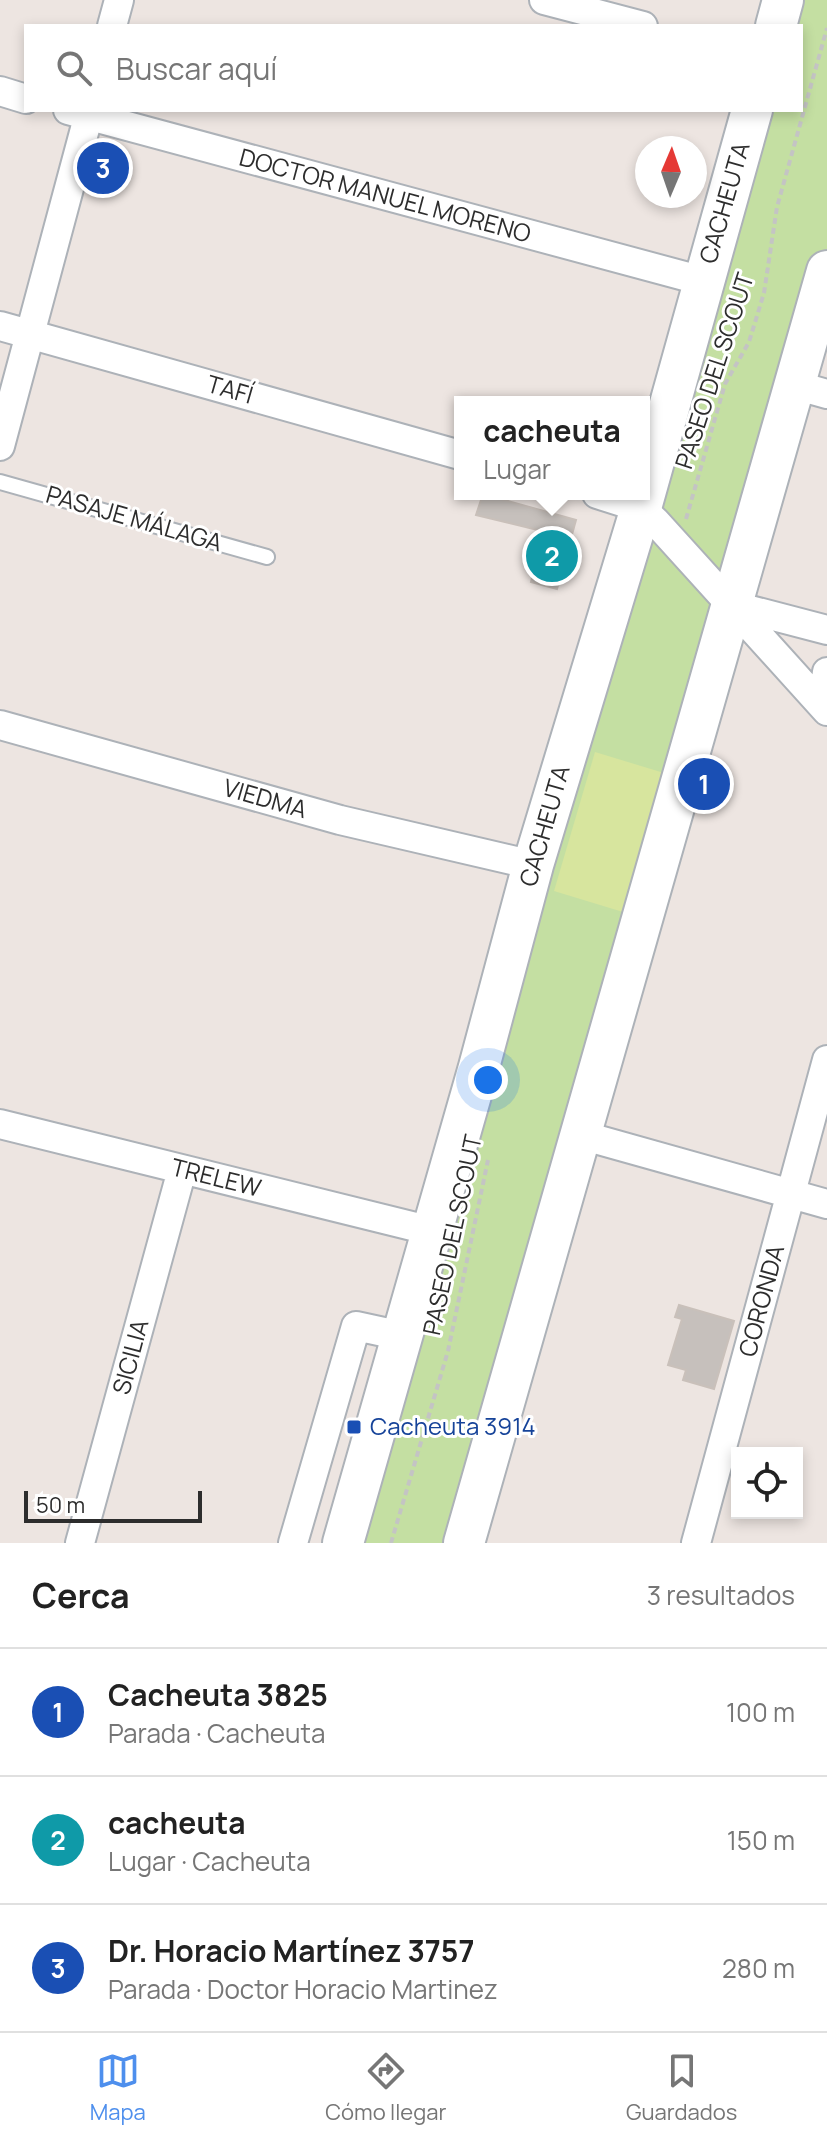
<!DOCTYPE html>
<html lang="es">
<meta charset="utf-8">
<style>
:root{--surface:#fff;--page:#f6f6f6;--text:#222;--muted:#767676;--line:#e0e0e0;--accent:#4e8fed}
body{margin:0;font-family:Manrope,sans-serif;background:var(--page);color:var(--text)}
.controls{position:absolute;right:24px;bottom:24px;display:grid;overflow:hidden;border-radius:0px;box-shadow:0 4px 12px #0003}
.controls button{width:72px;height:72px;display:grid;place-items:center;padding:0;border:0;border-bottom:2px solid var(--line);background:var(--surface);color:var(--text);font:40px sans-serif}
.compass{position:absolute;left:635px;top:136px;width:72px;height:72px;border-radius:50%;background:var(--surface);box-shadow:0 4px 12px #0003;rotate:2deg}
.scale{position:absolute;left:24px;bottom:20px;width:178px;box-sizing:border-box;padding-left:8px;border:4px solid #2d2d2d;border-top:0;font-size:22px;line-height:28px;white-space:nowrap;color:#2d2d2d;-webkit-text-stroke:6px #fff;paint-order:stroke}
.you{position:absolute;left:488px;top:1080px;width:28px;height:28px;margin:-20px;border:6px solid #fff;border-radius:50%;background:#1a73e8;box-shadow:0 0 0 12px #1a73e833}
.badge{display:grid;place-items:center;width:52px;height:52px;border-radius:50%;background:var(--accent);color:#fff;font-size:26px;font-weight:700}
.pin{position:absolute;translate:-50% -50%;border:4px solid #fff;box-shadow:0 2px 8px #0006}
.popup{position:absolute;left:454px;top:396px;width:196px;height:104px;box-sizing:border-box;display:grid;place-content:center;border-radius:0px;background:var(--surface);filter:drop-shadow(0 2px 6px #0005);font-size:26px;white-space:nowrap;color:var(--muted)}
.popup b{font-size:30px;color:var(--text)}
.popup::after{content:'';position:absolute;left:50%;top:100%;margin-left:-16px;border:16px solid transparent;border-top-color:var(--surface)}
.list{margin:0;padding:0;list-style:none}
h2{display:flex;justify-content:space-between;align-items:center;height:104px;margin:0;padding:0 32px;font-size:34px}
h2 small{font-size:26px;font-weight:400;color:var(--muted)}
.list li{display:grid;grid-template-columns:52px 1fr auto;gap:24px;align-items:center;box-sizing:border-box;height:128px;padding:0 32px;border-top:2px solid var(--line)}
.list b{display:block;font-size:30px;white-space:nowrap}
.list p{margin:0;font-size:26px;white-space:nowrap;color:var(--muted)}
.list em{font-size:26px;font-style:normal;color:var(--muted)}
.icon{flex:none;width:44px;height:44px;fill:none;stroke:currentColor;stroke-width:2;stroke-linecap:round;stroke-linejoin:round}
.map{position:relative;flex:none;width:827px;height:1543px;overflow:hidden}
.search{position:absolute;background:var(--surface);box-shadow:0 4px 12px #0003;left:24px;right:24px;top:24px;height:88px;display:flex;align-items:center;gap:20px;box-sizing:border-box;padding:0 28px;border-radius:0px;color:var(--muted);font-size:30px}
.sheet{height:488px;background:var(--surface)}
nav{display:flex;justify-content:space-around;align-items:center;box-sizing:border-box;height:112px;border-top:2px solid var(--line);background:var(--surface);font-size:22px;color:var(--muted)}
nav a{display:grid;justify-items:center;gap:4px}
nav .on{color:var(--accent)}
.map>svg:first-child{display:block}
.green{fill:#c4dfa2}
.pitch{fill:#d7e59e}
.building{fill:#c6c0bc;stroke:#c9c0ba;stroke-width:2}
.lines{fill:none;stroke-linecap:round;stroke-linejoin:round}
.lane-casing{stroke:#adb2b8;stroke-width:18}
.street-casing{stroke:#adb2b8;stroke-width:32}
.secondary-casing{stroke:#adb2b8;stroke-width:44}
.path{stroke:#c4c4c4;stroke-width:4;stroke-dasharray:6 4;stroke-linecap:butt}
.lane{stroke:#fff;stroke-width:14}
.street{stroke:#fff;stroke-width:28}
.secondary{stroke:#fff;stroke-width:40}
.transit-dot{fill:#1a4fb4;stroke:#fff;stroke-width:3}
.labels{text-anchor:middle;stroke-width:6;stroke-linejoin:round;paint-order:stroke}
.street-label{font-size:24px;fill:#2d2d2d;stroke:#fff}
.transit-label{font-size:24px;fill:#164399;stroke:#fff;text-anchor:start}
</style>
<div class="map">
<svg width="827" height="1543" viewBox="0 0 827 1543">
<rect width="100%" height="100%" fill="#ede5e1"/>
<path class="green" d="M783,0H827V271L464,1543H343L752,110H801V26H776Z"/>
<path class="pitch" d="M595,752L664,773L623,912L554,891Z"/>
<path class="building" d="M483,494L576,520L557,589L531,582L542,531L476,515Z
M679,1305L734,1321L714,1389L683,1380L686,1370L668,1365L682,1319L675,1317Z"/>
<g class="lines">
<defs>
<path id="lane" d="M0,482L267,557"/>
<path id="street" d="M544,0L643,26
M112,26L119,0
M0,91L26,99
M68,110L703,281
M0,326L460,455
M795,385L827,394
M0,446L90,110
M597,494L641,508L655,521L827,711
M731,605L827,630
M827,672L824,694L827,704
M0,725L340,820L533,865
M0,1124L432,1231
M581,1135L827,1204
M80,1543L182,1170
M293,1543L356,1326L402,1336
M696,1543L827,1060"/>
<path id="secondary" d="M776,26L783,0
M343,1543L479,1067L533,865L641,508L752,110
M464,1543L827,271"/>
</defs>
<use href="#lane" class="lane-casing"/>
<use href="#street" class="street-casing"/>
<use href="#secondary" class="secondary-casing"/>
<path class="path" d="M686,519L725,384L749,342L764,293L777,207L827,28
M391,1543L448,1351L488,1160"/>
<use href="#lane" class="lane"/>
<use href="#street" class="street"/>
<use href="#secondary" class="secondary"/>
</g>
<rect class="transit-dot" x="346" y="1419" width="16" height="16" rx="4"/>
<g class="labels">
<g class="street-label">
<text transform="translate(385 196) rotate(15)" y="8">DOCTOR MANUEL MORENO</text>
<text transform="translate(725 203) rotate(-74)" y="8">CACHEUTA</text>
<text transform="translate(715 371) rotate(-72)" y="8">PASEO DEL SCOUT</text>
<text transform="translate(230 390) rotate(16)" y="8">TAFÍ</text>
<text transform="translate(134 519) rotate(16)" y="8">PASAJE MÁLAGA</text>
<text transform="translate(265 799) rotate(16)" y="8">VIEDMA</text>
<text transform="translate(545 826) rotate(-74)" y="8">CACHEUTA</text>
<text transform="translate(216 1178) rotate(14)" y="8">TRELEW</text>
<text transform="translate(453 1235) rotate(-78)" y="8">PASEO DEL SCOUT</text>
<text transform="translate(762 1301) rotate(-75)" y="8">CORONDA</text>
<text transform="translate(131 1357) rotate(-75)" y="8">SICILIA</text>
</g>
<g class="transit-label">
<text x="370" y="1435">Cacheuta 3914</text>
</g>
</g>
</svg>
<div class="controls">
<button><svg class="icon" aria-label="locate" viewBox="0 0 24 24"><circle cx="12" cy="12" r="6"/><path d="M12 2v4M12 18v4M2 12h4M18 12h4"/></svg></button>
</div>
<svg class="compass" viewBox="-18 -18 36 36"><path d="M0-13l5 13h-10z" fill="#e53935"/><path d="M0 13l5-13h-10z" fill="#767676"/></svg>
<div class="scale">50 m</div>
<div class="you"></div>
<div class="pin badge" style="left:704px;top:784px;background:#1a4fb4">1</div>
<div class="pin badge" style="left:552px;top:556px;background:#0f9aa8">2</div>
<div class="popup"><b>cacheuta</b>Lugar</div>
<div class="pin badge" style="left:103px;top:168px;background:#1a4fb4">3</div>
<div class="search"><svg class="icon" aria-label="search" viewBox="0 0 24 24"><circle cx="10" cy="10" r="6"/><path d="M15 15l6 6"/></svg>Buscar aquí</div>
</div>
<section class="sheet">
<h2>Cerca<small>3 resultados</small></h2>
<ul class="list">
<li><span class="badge" style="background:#1a4fb4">1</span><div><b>Cacheuta 3825</b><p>Parada · Cacheuta</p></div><em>100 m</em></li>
<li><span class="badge" style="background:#0f9aa8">2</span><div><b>cacheuta</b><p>Lugar · Cacheuta</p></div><em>150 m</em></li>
<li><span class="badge" style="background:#1a4fb4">3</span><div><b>Dr. Horacio Martínez 3757</b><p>Parada · Doctor Horacio Martinez</p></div><em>280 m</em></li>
</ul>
</section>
<nav>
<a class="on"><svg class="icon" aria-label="map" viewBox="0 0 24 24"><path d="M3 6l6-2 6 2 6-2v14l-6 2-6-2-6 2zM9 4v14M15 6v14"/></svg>Mapa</a>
<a><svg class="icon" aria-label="directions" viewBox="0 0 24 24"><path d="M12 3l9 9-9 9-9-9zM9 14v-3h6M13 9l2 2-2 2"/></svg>Cómo llegar</a>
<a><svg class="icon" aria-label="saved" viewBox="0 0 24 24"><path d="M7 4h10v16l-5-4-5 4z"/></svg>Guardados</a>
</nav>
